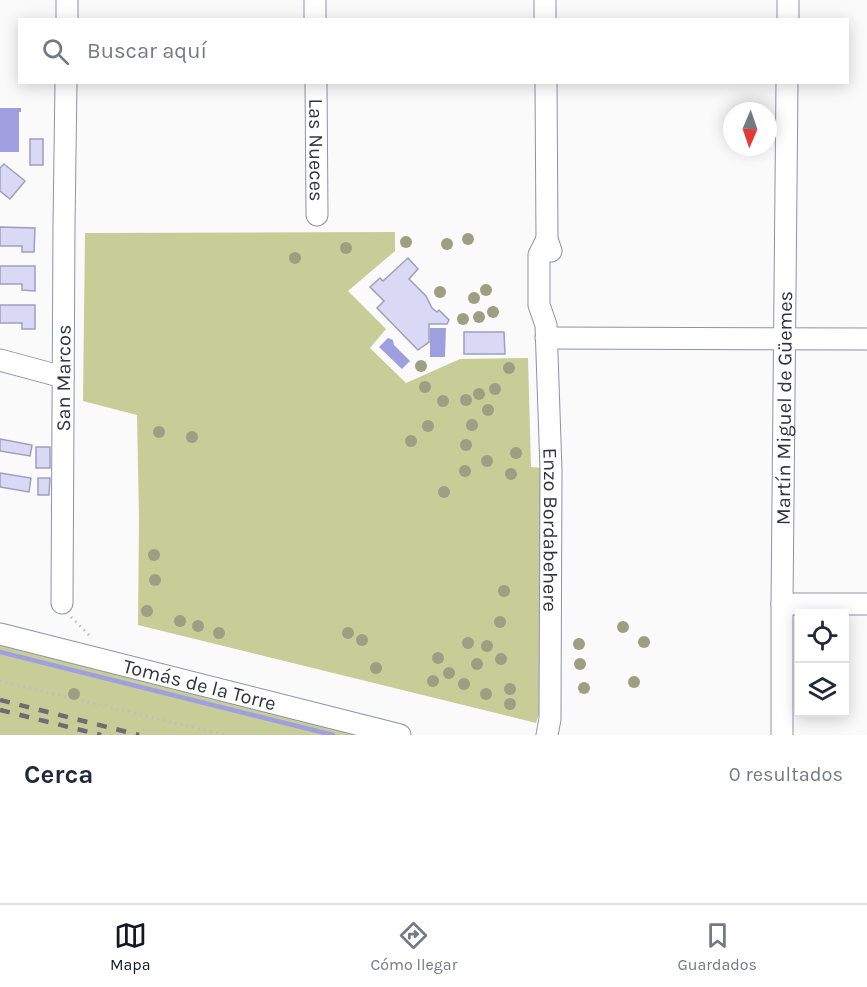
<!DOCTYPE html>
<html lang="es">
<meta charset="utf-8">
<style>
:root{--surface:#fff;--page:#f2f2f3;--text:#1f2937;--muted:#747a83;--line:#e0e1e3;--accent:#111827}
body{margin:0;font-family:Karla,sans-serif;background:var(--page);color:var(--text)}
.controls{position:absolute;right:18px;bottom:18px;display:grid;overflow:hidden;border-radius:0px;box-shadow:0 3px 15px #0003}
.controls button{width:54px;height:54px;display:grid;place-items:center;padding:0;border:0;border-bottom:2px solid var(--line);background:var(--surface);color:var(--text);font:30px sans-serif}
.compass{position:absolute;left:723px;top:102px;width:54px;height:54px;border-radius:50%;background:var(--surface);box-shadow:0 3px 15px #0003;rotate:182deg}
.list{margin:0;padding:0;list-style:none}
h2{display:flex;justify-content:space-between;align-items:center;height:78px;margin:0;padding:0 24px;font-size:26px}
h2 small{font-size:20px;font-weight:400;color:var(--muted)}
.icon{flex:none;width:33px;height:33px;fill:none;stroke:currentColor;stroke-width:2;stroke-linecap:round;stroke-linejoin:round}
.map{position:relative;flex:none;width:867px;height:735px;overflow:hidden}
.search{position:absolute;background:var(--surface);box-shadow:0 3px 15px #0003;left:18px;right:18px;top:18px;height:66px;display:flex;align-items:center;gap:15px;box-sizing:border-box;padding:0 21px;border-radius:0px;color:var(--muted);font-size:22px}
.sheet{height:168px;background:var(--surface)}
nav{display:flex;justify-content:space-around;align-items:center;box-sizing:border-box;height:84px;border-top:2px solid var(--line);background:var(--surface);font-size:16px;color:var(--muted)}
nav a{display:grid;justify-items:center;gap:3px}
nav .on{color:var(--accent)}
.map>svg:first-child{display:block}
.green{fill:#c7cd96}
.water{fill:#9f9edf}
.lines{fill:none;stroke-linecap:round;stroke-linejoin:round}
.stream{stroke:#9f9edf;stroke-width:4.5}
.building{fill:#d9d9f5;stroke:#9e9ebf;stroke-width:1.5}
.minor-casing{stroke:#8f90b0;stroke-width:23}
.path{stroke:#bebec2;stroke-width:3;stroke-dasharray:1.5 4.5;stroke-linecap:butt}
.minor{stroke:#fff;stroke-width:21}
.rail{stroke:#6b6c75;stroke-width:4.5;stroke-dasharray:10 10;stroke-linecap:butt}
.tree{fill:#9d9f83}
.labels{text-anchor:middle;stroke-width:4.5;stroke-linejoin:round;paint-order:stroke}
.street-label{font-size:20px;fill:#323340;stroke:#fff}
</style>
<div class="map">
<svg width="867" height="735" viewBox="0 0 867 735">
<rect width="100%" height="100%" fill="#fafafa"/>
<path class="green" d="M395,232V251L348,291L386,329L370,348L406,383L460,359L528,358L531,467L542,468V705L536,723L138,625L139,518L137,415L83,401L85,233Z
M0,634L400,735H0Z"/>
<path class="water" d="M0,108H21V112H19V152H0Z
M430,328H446L445,357H430Z
M388,338L393,340L394,345L410,361L402,369L379,347Z"/>
<g class="lines">
<path class="stream" d="M0,652L333,735"/>
</g>
<path class="building" d="M30,139H43V165H30Z
M4,164L25,181L10,199L0,191V168Z
M0,227L35,228L34,252H22V246H0Z
M408,258L418,269L409,279L426,296L432,308L437,312L439,310L449,320L447,324H429V342L418,350L377,308L384,301L370,287L380,278L383,281Z
M0,266H35V291L22,290V284H0Z
M0,305H35V329H22V323H0Z
M464,332H504L505,354H464Z
M0,439L32,445L30,456L0,451Z
M36,447H50V468H36Z
M0,473L31,478L29,492L0,487Z
M38,478H50L49,495H38Z"/>
<g class="lines">
<defs>
<g id="minor">
<path d="M315,0V20"/>
<path d="M545,0V20"/>
<path d="M67,20V0"/>
<path d="M788,20V0"/>
<path id="s1" d="M316,82L317,215"/>
<path d="M546,82L547,239L551,251"/>
<path id="s2" d="M547,239L539,255V305L546,325L551,470L550,719L547,735"/>
<path d="M546,338L867,339"/>
<path d="M0,360L63,377"/>
<path id="s3" d="M62,603L64,225L66,82"/>
<path d="M782,604H867"/>
<path id="s4" d="M0,634L400,735"/>
<path id="s5" d="M782,735V604L787,82"/>
</g>
</defs>
<use href="#minor" class="minor-casing"/>
<path class="path" d="M71,617L92,638
M0,681L225,735"/>
<use href="#minor" class="minor"/>
<path class="rail" d="M0,700L139,735
M0,710L101,735"/>
</g>
<g class="tree">
<circle cx="468" cy="239" r="6"/>
<circle cx="406" cy="242" r="6"/>
<circle cx="447" cy="244" r="6"/>
<circle cx="346" cy="248" r="6"/>
<circle cx="295" cy="258" r="6"/>
<circle cx="486" cy="290" r="6"/>
<circle cx="440" cy="292" r="6"/>
<circle cx="474" cy="298" r="6"/>
<circle cx="493" cy="312" r="6"/>
<circle cx="479" cy="317" r="6"/>
<circle cx="463" cy="319" r="6"/>
<circle cx="421" cy="366" r="6"/>
<circle cx="509" cy="368" r="6"/>
<circle cx="425" cy="387" r="6"/>
<circle cx="495" cy="389" r="6"/>
<circle cx="479" cy="394" r="6"/>
<circle cx="466" cy="400" r="6"/>
<circle cx="443" cy="401" r="6"/>
<circle cx="488" cy="410" r="6"/>
<circle cx="472" cy="425" r="6"/>
<circle cx="428" cy="426" r="6"/>
<circle cx="159" cy="432" r="6"/>
<circle cx="192" cy="437" r="6"/>
<circle cx="411" cy="441" r="6"/>
<circle cx="466" cy="445" r="6"/>
<circle cx="516" cy="453" r="6"/>
<circle cx="487" cy="461" r="6"/>
<circle cx="465" cy="471" r="6"/>
<circle cx="511" cy="474" r="6"/>
<circle cx="444" cy="492" r="6"/>
<circle cx="154" cy="555" r="6"/>
<circle cx="155" cy="580" r="6"/>
<circle cx="504" cy="591" r="6"/>
<circle cx="147" cy="611" r="6"/>
<circle cx="180" cy="621" r="6"/>
<circle cx="500" cy="622" r="6"/>
<circle cx="198" cy="626" r="6"/>
<circle cx="623" cy="627" r="6"/>
<circle cx="219" cy="633" r="6"/>
<circle cx="348" cy="633" r="6"/>
<circle cx="362" cy="640" r="6"/>
<circle cx="644" cy="642" r="6"/>
<circle cx="468" cy="643" r="6"/>
<circle cx="579" cy="644" r="6"/>
<circle cx="487" cy="646" r="6"/>
<circle cx="438" cy="658" r="6"/>
<circle cx="501" cy="659" r="6"/>
<circle cx="477" cy="664" r="6"/>
<circle cx="580" cy="664" r="6"/>
<circle cx="376" cy="668" r="6"/>
<circle cx="449" cy="673" r="6"/>
<circle cx="433" cy="681" r="6"/>
<circle cx="634" cy="682" r="6"/>
<circle cx="464" cy="684" r="6"/>
<circle cx="584" cy="688" r="6"/>
<circle cx="510" cy="689" r="6"/>
<circle cx="74" cy="694" r="6"/>
<circle cx="486" cy="694" r="6"/>
<circle cx="510" cy="704" r="6"/>
</g>
<g class="labels">
<g class="street-label">
<text dy="7" stroke="none"><textPath href="#s1" startOffset="68">Las Nueces</textPath></text>
<text dy="7" stroke="none"><textPath href="#s3" startOffset="225">San Marcos</textPath></text>
<text dy="7" stroke="none"><textPath href="#s5" startOffset="327">Martín Miguel de Güemes</textPath></text>
<text dy="7" stroke="none"><textPath href="#s2" startOffset="294">Enzo Bordabehere</textPath></text>
<text dy="7" stroke="none"><textPath href="#s4" startOffset="206">Tomás de la Torre</textPath></text>
</g>
</g>
</svg>
<div class="controls">
<button><svg class="icon" aria-label="locate" viewBox="0 0 24 24"><circle cx="12" cy="12" r="6"/><path d="M12 2v4M12 18v4M2 12h4M18 12h4"/></svg></button>
<button><svg class="icon" aria-label="layers" viewBox="0 0 24 24"><path d="M12 4l9 5-9 5-9-5zM3 14l9 5 9-5"/></svg></button>
</div>
<svg class="compass" viewBox="-18 -18 36 36"><path d="M0-13l5 13h-10z" fill="#e53935"/><path d="M0 13l5-13h-10z" fill="#747a83"/></svg>
<div class="search"><svg class="icon" aria-label="search" viewBox="0 0 24 24"><circle cx="10" cy="10" r="6"/><path d="M15 15l6 6"/></svg>Buscar aquí</div>
</div>
<section class="sheet">
<h2>Cerca<small>0 resultados</small></h2>
<ul class="list">
</ul>
</section>
<nav>
<a class="on"><svg class="icon" aria-label="map" viewBox="0 0 24 24"><path d="M3 6l6-2 6 2 6-2v14l-6 2-6-2-6 2zM9 4v14M15 6v14"/></svg>Mapa</a>
<a><svg class="icon" aria-label="directions" viewBox="0 0 24 24"><path d="M12 3l9 9-9 9-9-9zM9 14v-3h6M13 9l2 2-2 2"/></svg>Cómo llegar</a>
<a><svg class="icon" aria-label="saved" viewBox="0 0 24 24"><path d="M7 4h10v16l-5-4-5 4z"/></svg>Guardados</a>
</nav>
